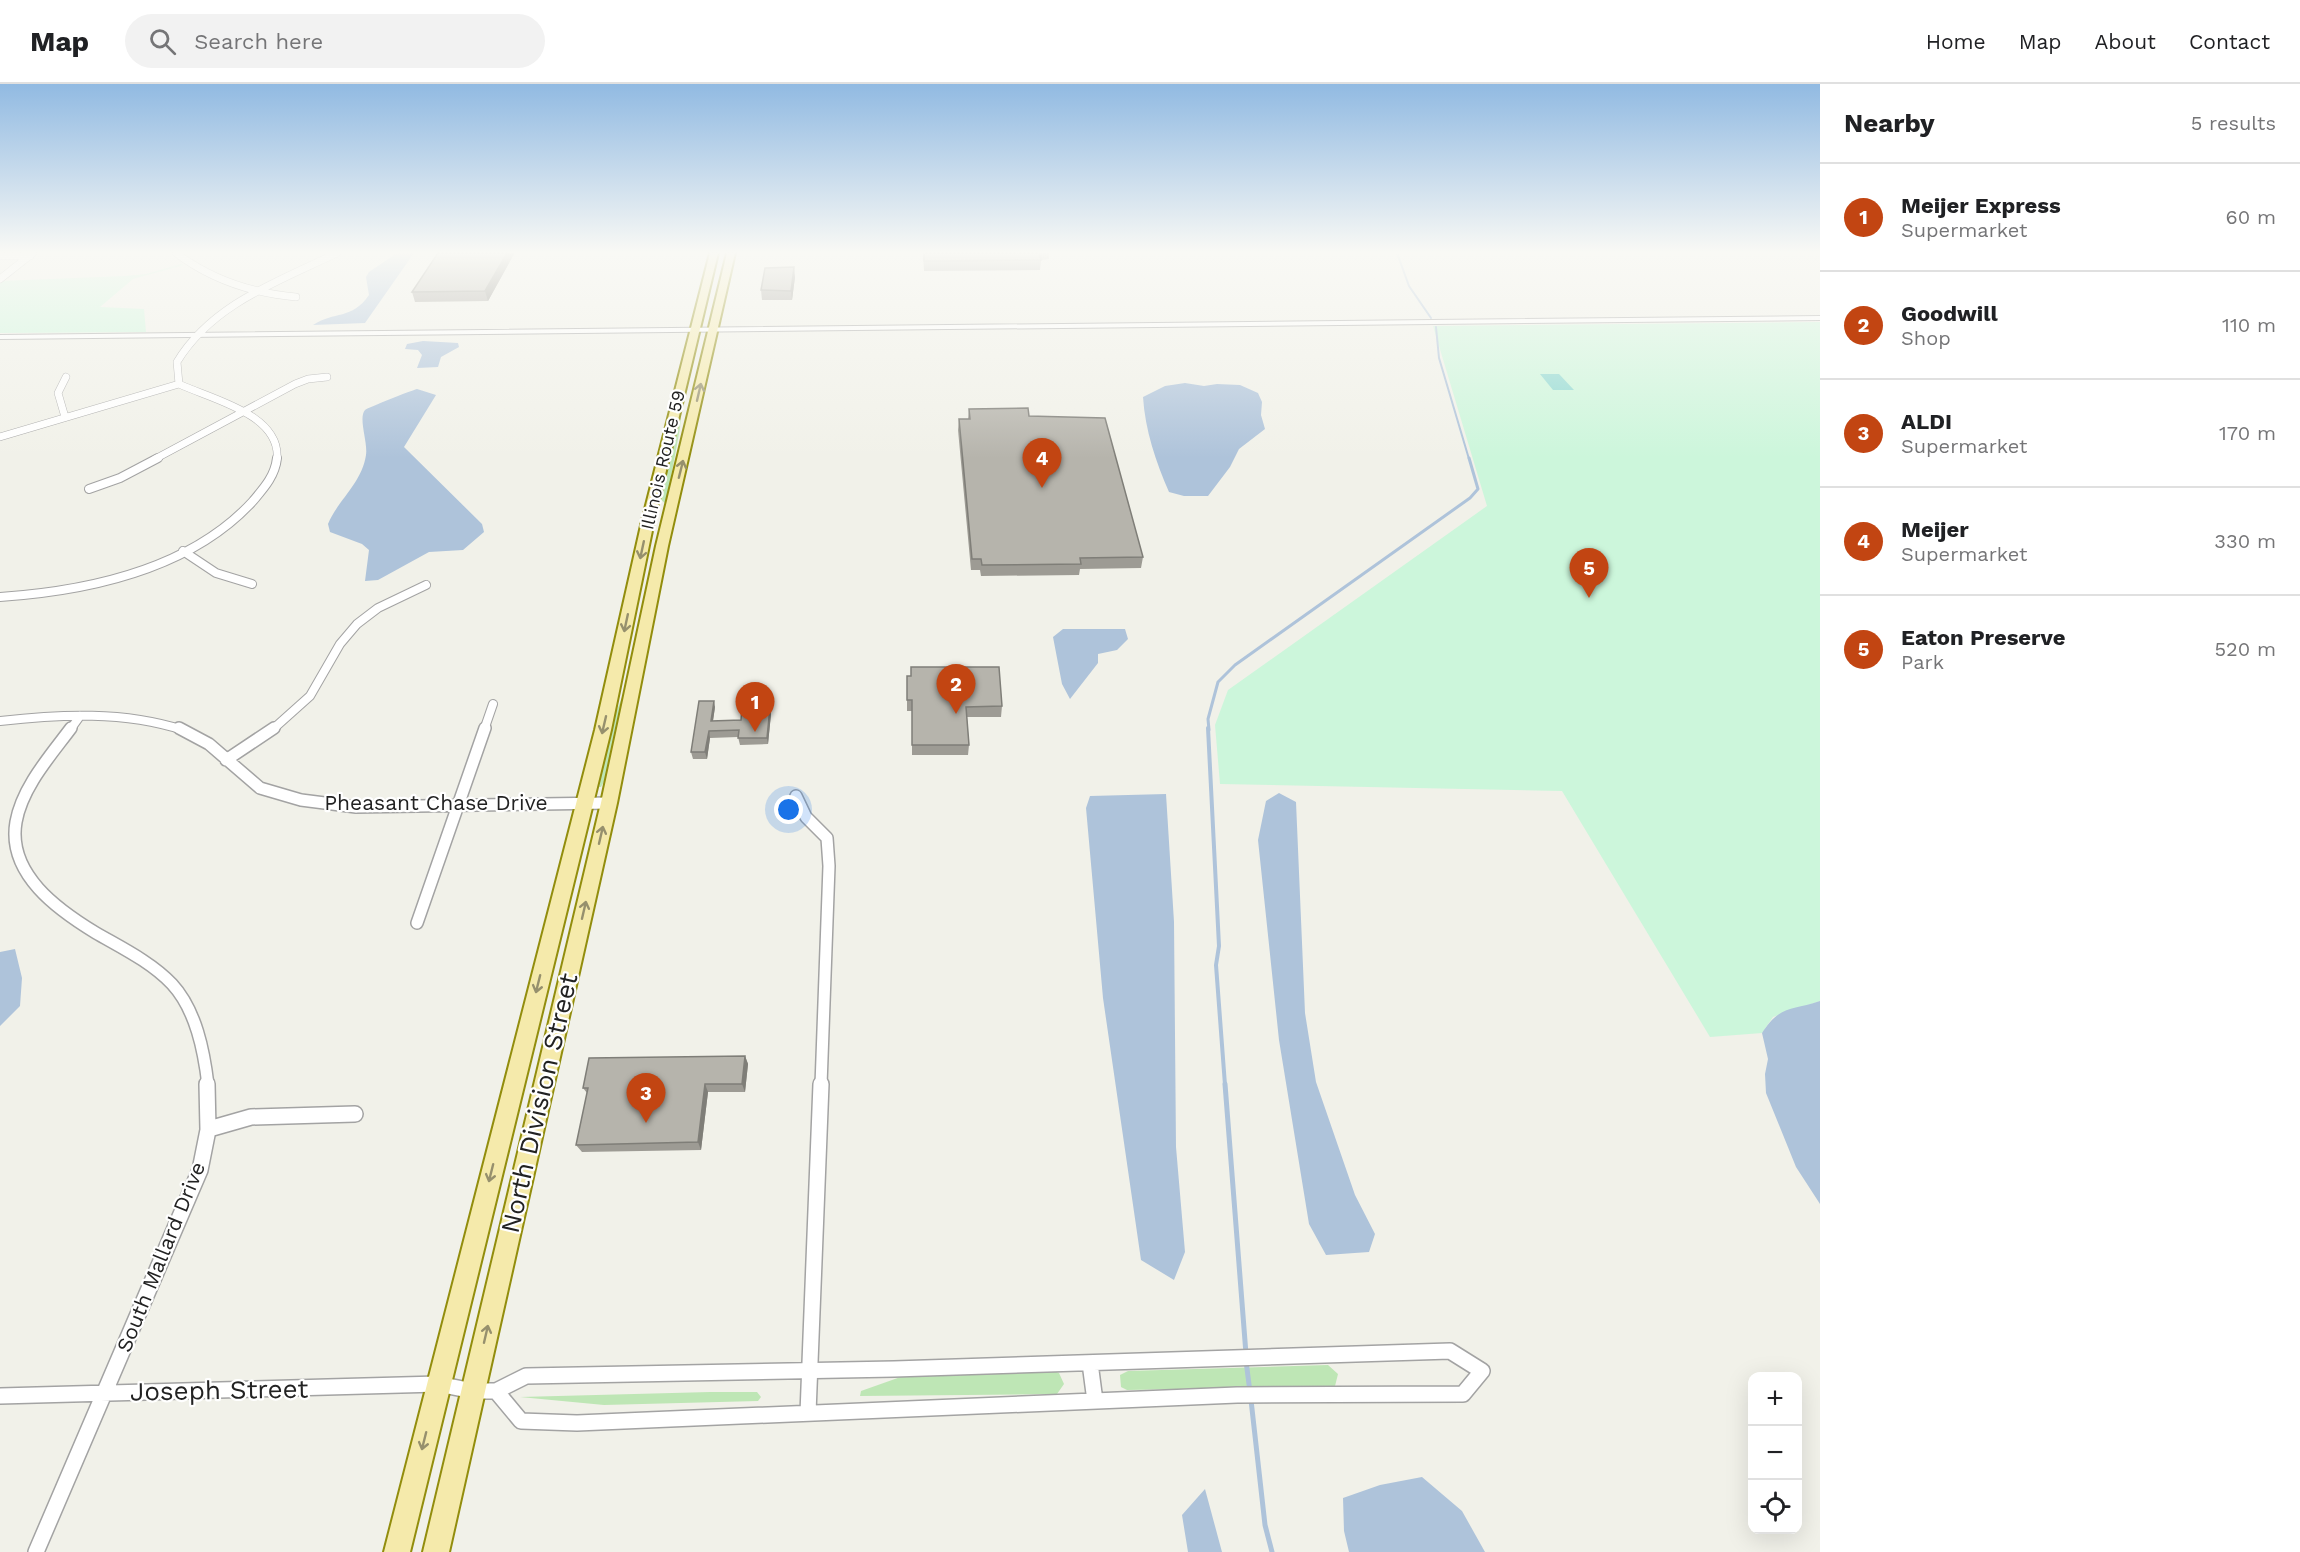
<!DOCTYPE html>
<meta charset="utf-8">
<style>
:root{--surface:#fff;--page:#f2f2f2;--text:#202124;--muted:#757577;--line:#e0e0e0;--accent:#c24512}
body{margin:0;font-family:"Work Sans",sans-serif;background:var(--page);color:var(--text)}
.controls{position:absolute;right:18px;bottom:18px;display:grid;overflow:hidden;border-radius:12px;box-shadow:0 6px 24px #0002}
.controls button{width:54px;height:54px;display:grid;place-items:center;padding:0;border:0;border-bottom:2px solid var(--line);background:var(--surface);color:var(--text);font:30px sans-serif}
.you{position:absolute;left:789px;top:726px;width:21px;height:21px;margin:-15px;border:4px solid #fff;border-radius:50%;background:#1a73e8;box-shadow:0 0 0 9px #1a73e833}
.badge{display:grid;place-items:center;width:39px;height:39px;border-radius:50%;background:var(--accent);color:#fff;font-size:20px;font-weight:700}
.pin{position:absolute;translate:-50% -50px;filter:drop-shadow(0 2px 3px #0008)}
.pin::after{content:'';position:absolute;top:32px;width:21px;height:18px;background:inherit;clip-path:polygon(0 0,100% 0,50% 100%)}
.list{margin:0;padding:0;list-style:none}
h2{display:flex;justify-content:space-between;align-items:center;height:78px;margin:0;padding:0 24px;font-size:26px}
h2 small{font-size:20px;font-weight:400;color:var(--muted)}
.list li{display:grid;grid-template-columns:39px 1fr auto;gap:18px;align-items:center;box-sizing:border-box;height:108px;padding:0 24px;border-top:2px solid var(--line)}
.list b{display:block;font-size:22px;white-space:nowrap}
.list p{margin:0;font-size:20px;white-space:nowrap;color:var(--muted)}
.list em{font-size:20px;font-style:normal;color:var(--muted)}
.icon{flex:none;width:33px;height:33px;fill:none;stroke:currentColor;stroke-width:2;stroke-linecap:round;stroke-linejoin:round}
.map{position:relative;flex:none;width:1820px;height:1468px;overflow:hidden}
header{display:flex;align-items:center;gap:36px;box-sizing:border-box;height:84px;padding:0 30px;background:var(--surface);border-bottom:2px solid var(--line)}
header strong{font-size:28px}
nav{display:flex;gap:33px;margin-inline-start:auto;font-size:21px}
.search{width:420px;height:54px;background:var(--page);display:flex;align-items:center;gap:15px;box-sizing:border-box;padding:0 21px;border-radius:33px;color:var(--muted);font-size:22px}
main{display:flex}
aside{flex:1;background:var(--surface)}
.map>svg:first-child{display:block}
.grass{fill:#bee6b5}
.park{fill:#ccf6db}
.pitch{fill:#8fd9d1}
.water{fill:#aec3da}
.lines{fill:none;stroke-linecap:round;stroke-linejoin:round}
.stream-far3{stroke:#aec3da;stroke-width:2}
.stream-far2{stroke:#aec3da;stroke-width:3}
.stream-far1{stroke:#aec3da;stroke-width:4}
.stream{stroke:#aec3da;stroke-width:5}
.minor-far3-casing{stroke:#a3a3a3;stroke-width:8}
.minor-far2-casing{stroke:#a3a3a3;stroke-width:10}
.minor-far1-casing{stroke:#a3a3a3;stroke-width:14}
.minor-casing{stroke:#a3a3a3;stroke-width:18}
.tertiary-casing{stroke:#a3a3a3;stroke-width:2}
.primary-casing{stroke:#928d0d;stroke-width:4}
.minor-far3{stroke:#fff;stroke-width:7}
.minor-far2{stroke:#fff;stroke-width:8}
.minor-far1{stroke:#fff;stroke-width:11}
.minor{stroke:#fff;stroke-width:15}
.tertiary{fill:#fff;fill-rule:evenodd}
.primary{fill:#f5eaab;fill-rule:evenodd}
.wall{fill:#9d9b94}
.shaded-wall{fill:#7f7e78}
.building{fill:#b6b4ac;stroke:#7f7e78;stroke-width:1.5}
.oneway{stroke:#96906d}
.labels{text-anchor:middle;stroke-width:4.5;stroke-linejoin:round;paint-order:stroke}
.far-street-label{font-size:18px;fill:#222;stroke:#fff}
.street-label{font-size:21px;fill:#222;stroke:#fff}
.near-street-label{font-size:26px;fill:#222;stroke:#fff}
</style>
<header>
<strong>Map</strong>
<div class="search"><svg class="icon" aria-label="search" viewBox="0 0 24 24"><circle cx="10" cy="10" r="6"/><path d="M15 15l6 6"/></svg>Search here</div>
<nav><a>Home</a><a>Map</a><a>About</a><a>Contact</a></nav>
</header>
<main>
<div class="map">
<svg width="1820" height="1468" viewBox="0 0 1820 1468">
<rect width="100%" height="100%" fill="#f1f1e9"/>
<path class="grass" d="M682,318L680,344L666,420L659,414Z
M627,601L606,694L601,703H596L610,643Z
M1328,1281L1338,1290L1335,1302L1127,1306L1121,1303L1120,1291L1128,1287Z
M1054,1287L1059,1289L1064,1300L1057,1310L860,1312L861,1307L909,1290Z
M710,1308H757L761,1313L758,1317L604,1321L520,1313Z"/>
<path class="park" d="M181,180L184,181L133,195L100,223L144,225L146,248L0,249V197L125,192L146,190Z
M1820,238V917L1773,933L1762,949L1710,953L1562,707L1220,700L1215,641L1228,606L1487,422L1433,242Z"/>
<path class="pitch" d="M1540,290H1559L1574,306H1553Z"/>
<path class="water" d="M397,169H414L365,239L313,241C334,227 352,236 369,211L366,193L369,188Z
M423,257L458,259L459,263L441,273L438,283L417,284L422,271L418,266L405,265L407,260Z
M1185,299L1204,302L1217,300L1240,301L1258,309L1262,318L1261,331L1265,345L1239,365L1230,383L1208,412H1184L1169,408C1156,378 1145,346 1143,313L1165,302Z
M417,305L436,311L404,363L482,440L484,448L463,466L429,468L378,496L365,497L369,466L362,460L330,448L328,440C338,416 362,399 366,371C368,358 358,334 365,326C367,324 410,307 417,305Z
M1063,545H1125L1128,555L1117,566L1098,570V579L1070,615L1062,600L1053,553Z
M1279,709L1296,718L1305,929L1316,998L1355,1111L1375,1150L1369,1168L1326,1171L1309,1140L1279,956L1258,756L1266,717Z
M1166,710L1174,838L1176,1063L1185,1168L1174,1196L1141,1176L1103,914L1086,724L1090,712Z
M15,865L22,894L20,922L0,942V868Z
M1820,917V1120L1796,1083L1766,1009L1765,990L1768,975L1762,949C1781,920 1791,927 1820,917Z
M1422,1393L1462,1427L1485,1468H1349L1344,1447L1343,1414L1380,1401Z
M1205,1405L1222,1468H1188L1182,1431Z"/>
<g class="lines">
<path class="stream-far3" d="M1397,169L1409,202L1431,234
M1436,243L1439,274L1469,375"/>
<path class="stream-far2" d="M1209,646L1208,635L1218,598L1235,581L1470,414L1478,405L1469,374"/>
<path class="stream-far1" d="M1208,644L1219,862L1216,881L1225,1001"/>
<path class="stream" d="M1225,1000L1246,1270
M1246,1277L1250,1308
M1251,1316L1265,1441L1272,1468"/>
<defs>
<path id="minor-far3" d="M176,169C212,196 251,209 296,213
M0,172H30
M0,195L33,169
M65,333L58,309L66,293
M0,353L179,300
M155,375L295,300L308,295L327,293
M277,375C281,330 211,315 179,300L177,278C212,220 279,197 337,169"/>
<path id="minor-far2" d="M89,405L120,394L158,374
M183,467L216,489L252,500
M0,513C88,507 191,485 253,417C264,404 275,392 277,374
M0,637C61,630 124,627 183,646
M70,646L80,632
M272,646L310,612L340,560L357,540L378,524L426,501
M484,646L493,620"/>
<path id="minor-far1" d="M71,644C51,671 22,703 16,738C7,790 58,826 96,849C122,864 151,878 172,900C196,926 204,967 208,1001
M179,644L209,660L260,704L301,716L356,723L609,719
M226,676L274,644
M796,712L806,733L827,754L829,782L821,1001
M417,839L485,644"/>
<path id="minor" d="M209,1045L251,1033L355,1030
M1450,1267L1482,1287L1463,1310L1237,1311L577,1339L521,1337L496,1307L526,1292L894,1285Z
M1090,1279L1095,1317
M0,1312L438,1300L473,1307H496
M808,1329L821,1000
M36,1468L200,1086L208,1046L207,1000"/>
<path id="tertiary" d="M1820,232V236L0,255V251Z"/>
<path id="primary" d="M710,169H718L654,437L611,646L410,1468H384L595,646L642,437Z
M727,169H735L668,462L617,719L449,1468H423L601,719L656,462Z"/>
</defs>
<use href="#minor-far3" class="minor-far3-casing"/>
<use href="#minor-far2" class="minor-far2-casing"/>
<use href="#minor-far1" class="minor-far1-casing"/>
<use href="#minor" class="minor-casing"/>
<use href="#tertiary" class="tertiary-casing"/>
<use href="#primary" class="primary-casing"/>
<use href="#minor-far3" class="minor-far3"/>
<use href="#minor-far2" class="minor-far2"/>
<use href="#minor-far1" class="minor-far1"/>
<use href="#minor" class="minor"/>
<use href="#tertiary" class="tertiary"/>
<use href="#primary" class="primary"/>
</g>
<path class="wall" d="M923,169H1049V175L1041,176L1040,186L924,187Z
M514,170L488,217L415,218L412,208Z
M795,193L792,216H762L761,206Z
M969,325L1029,332L1143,473L1141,484L1080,485L1079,491L981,492L980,486H971L958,346L959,335H968Z
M907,592L1002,622L1001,633H967L969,661L968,671H912V627H907Z
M715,623L713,637L741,636L770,623L771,630L768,660L740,661L738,653L710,654L707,675H693L691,668Z
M745,972L748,980L745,1008H708L701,1066L582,1068L576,1061L587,1009L583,1004Z"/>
<path class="shaded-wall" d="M507,169H514V170L488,217L485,207Z
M794,183L795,193L792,216L791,207Z
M714,617L715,623L712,643L711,637Z
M770,623L771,630L768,660L767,654Z
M709,647L710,654L707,675L705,668Z
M745,972L748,980L745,1008L742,1000Z
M705,1000L708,1008L701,1066L698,1058Z"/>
<path class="building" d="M438,169H507L485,207L412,208Z
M924,169H1039L1041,176L924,177Z
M794,183L791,207L761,206L765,184Z
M1028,324L1029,332L1105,334L1143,473L1080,474L1081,480L982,481L981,475H972L959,335H970L969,325Z
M911,583H999L1002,622L966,623L969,661H912V616H907V592H911Z
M699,617H714L711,637L741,636L742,624L770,623L767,654H738L739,646L709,647L705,668H691Z
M745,972L742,1000H705L698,1058L576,1061L588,1004H583L589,974Z"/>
<defs><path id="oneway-shaft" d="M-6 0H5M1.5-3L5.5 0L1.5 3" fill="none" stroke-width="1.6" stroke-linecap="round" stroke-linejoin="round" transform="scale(1.5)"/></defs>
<g class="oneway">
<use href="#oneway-shaft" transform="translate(699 308) rotate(-77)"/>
<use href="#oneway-shaft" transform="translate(681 385) rotate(-76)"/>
<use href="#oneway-shaft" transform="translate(642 466) rotate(102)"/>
<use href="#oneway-shaft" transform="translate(626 539) rotate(102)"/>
<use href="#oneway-shaft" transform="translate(604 641) rotate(103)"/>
<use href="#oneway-shaft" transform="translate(601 751) rotate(-77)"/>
<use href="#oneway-shaft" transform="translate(584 826) rotate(-77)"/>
<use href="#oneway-shaft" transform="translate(538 900) rotate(104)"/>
<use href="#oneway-shaft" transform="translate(491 1089) rotate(104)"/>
<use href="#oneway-shaft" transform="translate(486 1250) rotate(-77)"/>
<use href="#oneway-shaft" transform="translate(424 1357) rotate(104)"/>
</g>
<linearGradient id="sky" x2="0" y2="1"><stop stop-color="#91bae2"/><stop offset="0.45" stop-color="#f9f9f5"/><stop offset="1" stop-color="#f9f9f5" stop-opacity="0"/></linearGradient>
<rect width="1820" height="374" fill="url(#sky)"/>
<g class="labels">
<g class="far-street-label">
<text transform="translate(663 376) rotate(-77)" y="6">Illinois Route 59</text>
</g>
<g class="street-label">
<text x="436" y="726">Pheasant Chase Drive</text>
<text transform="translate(161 1173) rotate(-68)" y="7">South Mallard Drive</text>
</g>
<g class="near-street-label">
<text transform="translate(539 1019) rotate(-77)" y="9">North Division Street</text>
<text transform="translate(219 1306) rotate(-1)" y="9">Joseph Street</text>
</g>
</g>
</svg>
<div class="controls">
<button>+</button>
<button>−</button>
<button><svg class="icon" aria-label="locate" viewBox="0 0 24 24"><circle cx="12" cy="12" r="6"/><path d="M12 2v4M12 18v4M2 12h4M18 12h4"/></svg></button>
</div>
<div class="you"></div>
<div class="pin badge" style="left:755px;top:648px">1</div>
<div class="pin badge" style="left:956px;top:630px">2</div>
<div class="pin badge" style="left:646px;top:1039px">3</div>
<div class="pin badge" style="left:1042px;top:404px">4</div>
<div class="pin badge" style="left:1589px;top:514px">5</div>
</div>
<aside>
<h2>Nearby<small>5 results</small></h2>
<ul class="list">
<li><span class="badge">1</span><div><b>Meijer Express</b><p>Supermarket</p></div><em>60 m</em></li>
<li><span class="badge">2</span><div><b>Goodwill</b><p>Shop</p></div><em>110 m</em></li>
<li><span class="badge">3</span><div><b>ALDI</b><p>Supermarket</p></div><em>170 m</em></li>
<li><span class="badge">4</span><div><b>Meijer</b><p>Supermarket</p></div><em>330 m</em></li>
<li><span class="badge">5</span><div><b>Eaton Preserve</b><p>Park</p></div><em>520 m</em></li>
</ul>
</aside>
</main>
